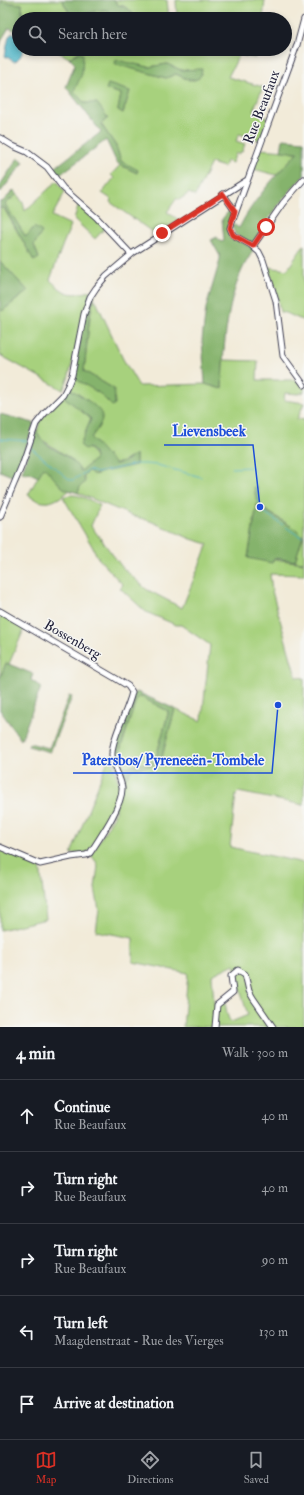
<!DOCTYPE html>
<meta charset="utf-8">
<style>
:root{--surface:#171b24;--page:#20242c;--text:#f1f3f6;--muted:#9ea1a6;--line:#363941;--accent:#d93025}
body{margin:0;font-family:"IM FELL Double Pica",serif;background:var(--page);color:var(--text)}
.stop{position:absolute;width:12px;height:12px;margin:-9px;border:3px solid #d93025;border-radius:50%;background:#fff}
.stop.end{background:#d93025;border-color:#fff;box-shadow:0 1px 4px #0008}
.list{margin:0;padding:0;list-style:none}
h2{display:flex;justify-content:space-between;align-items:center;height:52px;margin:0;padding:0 16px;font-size:17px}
h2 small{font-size:13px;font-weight:400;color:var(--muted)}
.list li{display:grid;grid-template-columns:26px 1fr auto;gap:12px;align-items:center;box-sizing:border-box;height:72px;padding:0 16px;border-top:1px solid var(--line)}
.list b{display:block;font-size:15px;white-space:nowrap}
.list p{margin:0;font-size:13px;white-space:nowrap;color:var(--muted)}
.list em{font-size:13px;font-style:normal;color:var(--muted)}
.icon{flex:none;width:22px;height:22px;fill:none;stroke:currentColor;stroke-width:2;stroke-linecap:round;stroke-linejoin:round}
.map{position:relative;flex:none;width:304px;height:1027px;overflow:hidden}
.search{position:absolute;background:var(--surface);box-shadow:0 2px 6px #0003;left:12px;right:12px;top:12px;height:44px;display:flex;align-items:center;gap:10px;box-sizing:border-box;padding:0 14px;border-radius:22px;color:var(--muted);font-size:15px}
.sheet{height:412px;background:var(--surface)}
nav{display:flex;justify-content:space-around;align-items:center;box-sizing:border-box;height:56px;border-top:1px solid var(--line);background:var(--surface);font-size:11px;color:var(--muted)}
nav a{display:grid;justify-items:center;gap:2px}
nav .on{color:var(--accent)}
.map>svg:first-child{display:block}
.green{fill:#a7d17d;stroke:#647a5c;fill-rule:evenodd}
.forest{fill:#85b36c;stroke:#546a54;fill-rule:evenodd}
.water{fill:#45b0c3;stroke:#34697f}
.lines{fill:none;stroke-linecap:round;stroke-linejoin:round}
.stream{stroke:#45b0c3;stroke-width:1}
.minor-casing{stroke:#414053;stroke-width:7}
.minor{stroke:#fff;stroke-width:5}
.route{stroke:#d93025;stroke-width:5}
.labels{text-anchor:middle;stroke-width:3;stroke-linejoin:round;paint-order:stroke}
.street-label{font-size:14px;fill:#22223b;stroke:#f6f6f2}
.leader{fill:none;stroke:#1d4ed8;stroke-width:1.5}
.callout-dot{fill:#1d4ed8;stroke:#f6f6f2;stroke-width:1.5}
.callout-label{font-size:15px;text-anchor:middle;font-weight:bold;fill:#1d4ed8;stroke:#f6f6f2;stroke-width:3;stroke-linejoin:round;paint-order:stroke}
</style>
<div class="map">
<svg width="304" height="1027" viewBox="0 0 304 1027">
<rect width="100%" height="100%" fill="#f6f6f2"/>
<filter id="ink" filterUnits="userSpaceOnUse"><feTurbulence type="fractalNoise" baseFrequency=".025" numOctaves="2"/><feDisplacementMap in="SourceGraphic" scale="8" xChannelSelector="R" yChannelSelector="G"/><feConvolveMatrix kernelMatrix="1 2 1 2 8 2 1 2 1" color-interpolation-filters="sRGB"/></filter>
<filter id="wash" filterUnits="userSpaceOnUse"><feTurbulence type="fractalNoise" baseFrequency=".012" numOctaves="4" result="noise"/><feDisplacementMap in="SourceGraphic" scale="16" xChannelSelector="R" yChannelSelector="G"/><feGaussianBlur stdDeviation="0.9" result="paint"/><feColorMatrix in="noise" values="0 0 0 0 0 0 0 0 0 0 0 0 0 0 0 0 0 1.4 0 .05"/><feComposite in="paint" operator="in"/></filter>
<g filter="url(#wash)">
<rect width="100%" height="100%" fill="#f2ebd9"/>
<path class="green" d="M0,0H62L71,16L104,10L108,11L111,19H22V4L0,2Z
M114,0H167L169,19H134L133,14L124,6L118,5Z
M176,0H265L263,19H177Z
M53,49H256L255,58L239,55L228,77L263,87L253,111L268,118L260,140L239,134L236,141L245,144L242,152H240L239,154L236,153L232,163L226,161L224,167L211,163L195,196L189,193L179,200L177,198L167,212L179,220L155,234L110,202L111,199L102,193L114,178L111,175L120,165L137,173L121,161L116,146L101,124L108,118L97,104L84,103L74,91L79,52L69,58ZM115,63L149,67L167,64L181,70H189L195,80H189L176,74L166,78ZM107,89L130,91L123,113L118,110L121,94Z
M260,149L298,152L276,175L253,169Z
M57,181L65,192L52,216L71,225L63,244L50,280C66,295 70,296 91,291L68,379L63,390L0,355V309L2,311L28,291L0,261V209L3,207L34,260L39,258L34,245L26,238L5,204L17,194L23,203L25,211Z
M79,203L105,228L95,239L74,219Z
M304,245V321L286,313L280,312L276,290L268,267L287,270Z
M95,299L123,359L139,386L205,384L222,389L223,360L258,361L257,380H298L304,387V392L298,394L285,393L284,400L304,403L297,420L304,418V562L295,561L303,536L297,530L261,507L257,486L255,487L257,505L248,557L273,562V559L304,563V575L270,574L272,591L296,677L304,678V805L238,792L236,794L230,847L304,863V1027H183L188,973L133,962V938L96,931L99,910L95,888L98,866L97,863L91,855L114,816L122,783L132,769L160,764L175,709L201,721L202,719L210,645L181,625H176L146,612L120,588L123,585L98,558L92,546L63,497C76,491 88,500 100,505L91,526L122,567L146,589L182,608L208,544L191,539L150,521L133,516L78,493L80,487L85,480L83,476L89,471L94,475L103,472L136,464V454L123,462L114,464L91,438L100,424L93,405L69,388L74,375L99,393L112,406L114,389L84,371C86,358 89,307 95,299ZM234,964C238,981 242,998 248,1015L231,1022C226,1016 227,1008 224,1000L220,1003L214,1004L212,975Z
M63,396L91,419L80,445L91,450L95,458L94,461L81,471L71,459L41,439L37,433L40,420Z
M44,466L65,489L70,490C54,503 45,507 28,495Z
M0,612L25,627L9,664L6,663L0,678Z
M141,697L168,711V714L155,761L126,767L121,764L119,754L136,700L138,698Z
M110,755L120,786C122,803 98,837 88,852L71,854Z
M0,848L40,866L46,919L0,930Z"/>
<path class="forest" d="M62,0H114L118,5C126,7 133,10 134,19H111L108,11L104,10L71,16Z
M0,2L22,4V19H19V32L9,28L2,39L0,46Z
M79,52L83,54L82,74L74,91L84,103H97L108,118L101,124L116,146L121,161L138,170L137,173L117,163L106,140L57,177L52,170L101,132L66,87L75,64L69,58Z
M116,60L149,67L167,64L181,70L202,69L201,75L198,79L189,80L176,74L166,78L115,64Z
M108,84L130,91L123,113L118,110L121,94L106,89Z
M283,139L304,141V176C283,196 268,220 252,244L235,234L232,226L233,224L239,228C253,200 276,175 298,152L281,151Z
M18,158L24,162L0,193V185Z
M14,190L17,194L5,204L26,237L34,227L42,232L34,245L39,258L34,261L4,207L0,209V201L2,202Z
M229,205L233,211C231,220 224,228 231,236L254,249C250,256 245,263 242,270C226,306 223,351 222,389L205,384L202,340L206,308L220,260V256L211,240L217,237L221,242L224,241L222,219L229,211L228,206Z
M0,261L28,291L2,311L0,309Z
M96,291L90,312L84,371L114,389L115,404L112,406L99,393L77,380L74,375C79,347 80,315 96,291Z
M69,388C76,393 101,407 102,416C103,423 95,432 91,438L115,464L123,462L136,454V465L103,472L94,475L89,471L83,476L85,482L80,487L78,493L65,489L61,486L44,467L38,477L28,472L27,474L22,472L37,429C36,443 61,451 70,459C74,462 78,467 81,471L93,461L95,458C94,453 93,450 88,448L86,450L80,445L91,419L63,396Z
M0,414L34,423L16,478L0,471Z
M257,486L261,508L297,530L303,536L295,561L274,558L272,563L248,558L257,505L254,487Z
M6,663L33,674L31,680L41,687L21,740L0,710V678Z
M137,692L175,709L160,764L132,769L122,783L114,760V748L133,694ZM141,697L168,711V714L155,761L126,767L121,764L119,754L136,700L138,698Z
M69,696L72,697L50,752L28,746L29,743L49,748Z"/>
<path class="water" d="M13,33L19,35V49H24L20,57L15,62L5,56L9,36Z"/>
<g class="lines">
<path class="stream" d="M0,439L28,441
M32,442L31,448L70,480H73L89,470L97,473L136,464H145L157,465L201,477
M232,468L252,467L261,510L296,534L302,537"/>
</g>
</g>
<g filter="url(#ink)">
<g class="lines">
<defs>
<path id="minor" d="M304,19L297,45L230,228L233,235L251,245L259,252L263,260L276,301L283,356L304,385
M0,138L13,146L27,152L47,167L63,188L97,218L131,254
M223,194L235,211
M253,246L283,203L304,179
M0,517L22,465L36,424L45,413L63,395L68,385L72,375L84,314L90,297L96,288L106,276L133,253L247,180
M0,611L115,678L128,686L132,692C128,711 113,734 112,753C111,765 121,776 122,788C123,805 99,839 90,853L86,855L71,857L40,864L0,847
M215,1027L217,1005L233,992L231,976L238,970L245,974L249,991L253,998L273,1027"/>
</defs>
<use href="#minor" class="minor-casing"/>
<use href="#minor" class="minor"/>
</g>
</g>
<g class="lines" filter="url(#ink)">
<path class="route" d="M162,233L223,194L235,211L230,228L233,235L253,246L266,227"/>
</g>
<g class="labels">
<g class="street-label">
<text transform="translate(261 107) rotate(-69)" y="5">Rue Beaufaux</text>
<text transform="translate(73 639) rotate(30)" y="5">Bossenberg</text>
</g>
</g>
<path class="leader" d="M260 507L253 445H164M278 705L272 773H73"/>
<g class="callout-dot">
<circle cx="260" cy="507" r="4"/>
<circle cx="278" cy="705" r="4"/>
</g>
<g class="callout-label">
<text x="209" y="436">Lievensbeek</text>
<text x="173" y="765">Patersbos/ Pyreneeën-Tombele</text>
</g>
</svg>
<div class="stop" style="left:266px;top:227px"></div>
<div class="stop end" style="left:162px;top:233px"></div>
<div class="search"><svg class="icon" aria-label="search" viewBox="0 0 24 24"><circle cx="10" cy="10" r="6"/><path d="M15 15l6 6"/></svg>Search here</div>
</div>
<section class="sheet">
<h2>4 min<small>Walk · 300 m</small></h2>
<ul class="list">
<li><svg class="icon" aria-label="ahead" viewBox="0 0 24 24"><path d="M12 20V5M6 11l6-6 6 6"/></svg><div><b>Continue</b><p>Rue Beaufaux</p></div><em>40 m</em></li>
<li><svg class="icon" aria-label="right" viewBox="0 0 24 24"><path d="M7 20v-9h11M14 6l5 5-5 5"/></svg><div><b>Turn right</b><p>Rue Beaufaux</p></div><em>40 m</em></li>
<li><svg class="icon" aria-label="right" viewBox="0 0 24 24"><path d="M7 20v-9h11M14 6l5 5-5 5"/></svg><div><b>Turn right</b><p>Rue Beaufaux</p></div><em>90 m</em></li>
<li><svg class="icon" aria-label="left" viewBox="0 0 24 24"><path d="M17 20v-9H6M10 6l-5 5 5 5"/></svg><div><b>Turn left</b><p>Maagdenstraat - Rue des Vierges</p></div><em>130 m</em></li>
<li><svg class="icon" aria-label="arrive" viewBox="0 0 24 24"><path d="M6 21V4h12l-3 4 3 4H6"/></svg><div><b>Arrive at destination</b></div></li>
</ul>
</section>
<nav>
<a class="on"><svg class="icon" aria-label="map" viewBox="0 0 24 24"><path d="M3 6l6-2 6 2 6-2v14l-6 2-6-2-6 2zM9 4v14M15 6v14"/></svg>Map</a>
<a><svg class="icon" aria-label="directions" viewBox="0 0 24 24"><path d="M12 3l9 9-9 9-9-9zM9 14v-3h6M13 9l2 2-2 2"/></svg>Directions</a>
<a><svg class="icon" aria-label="saved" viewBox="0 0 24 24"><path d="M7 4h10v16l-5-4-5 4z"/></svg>Saved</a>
</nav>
